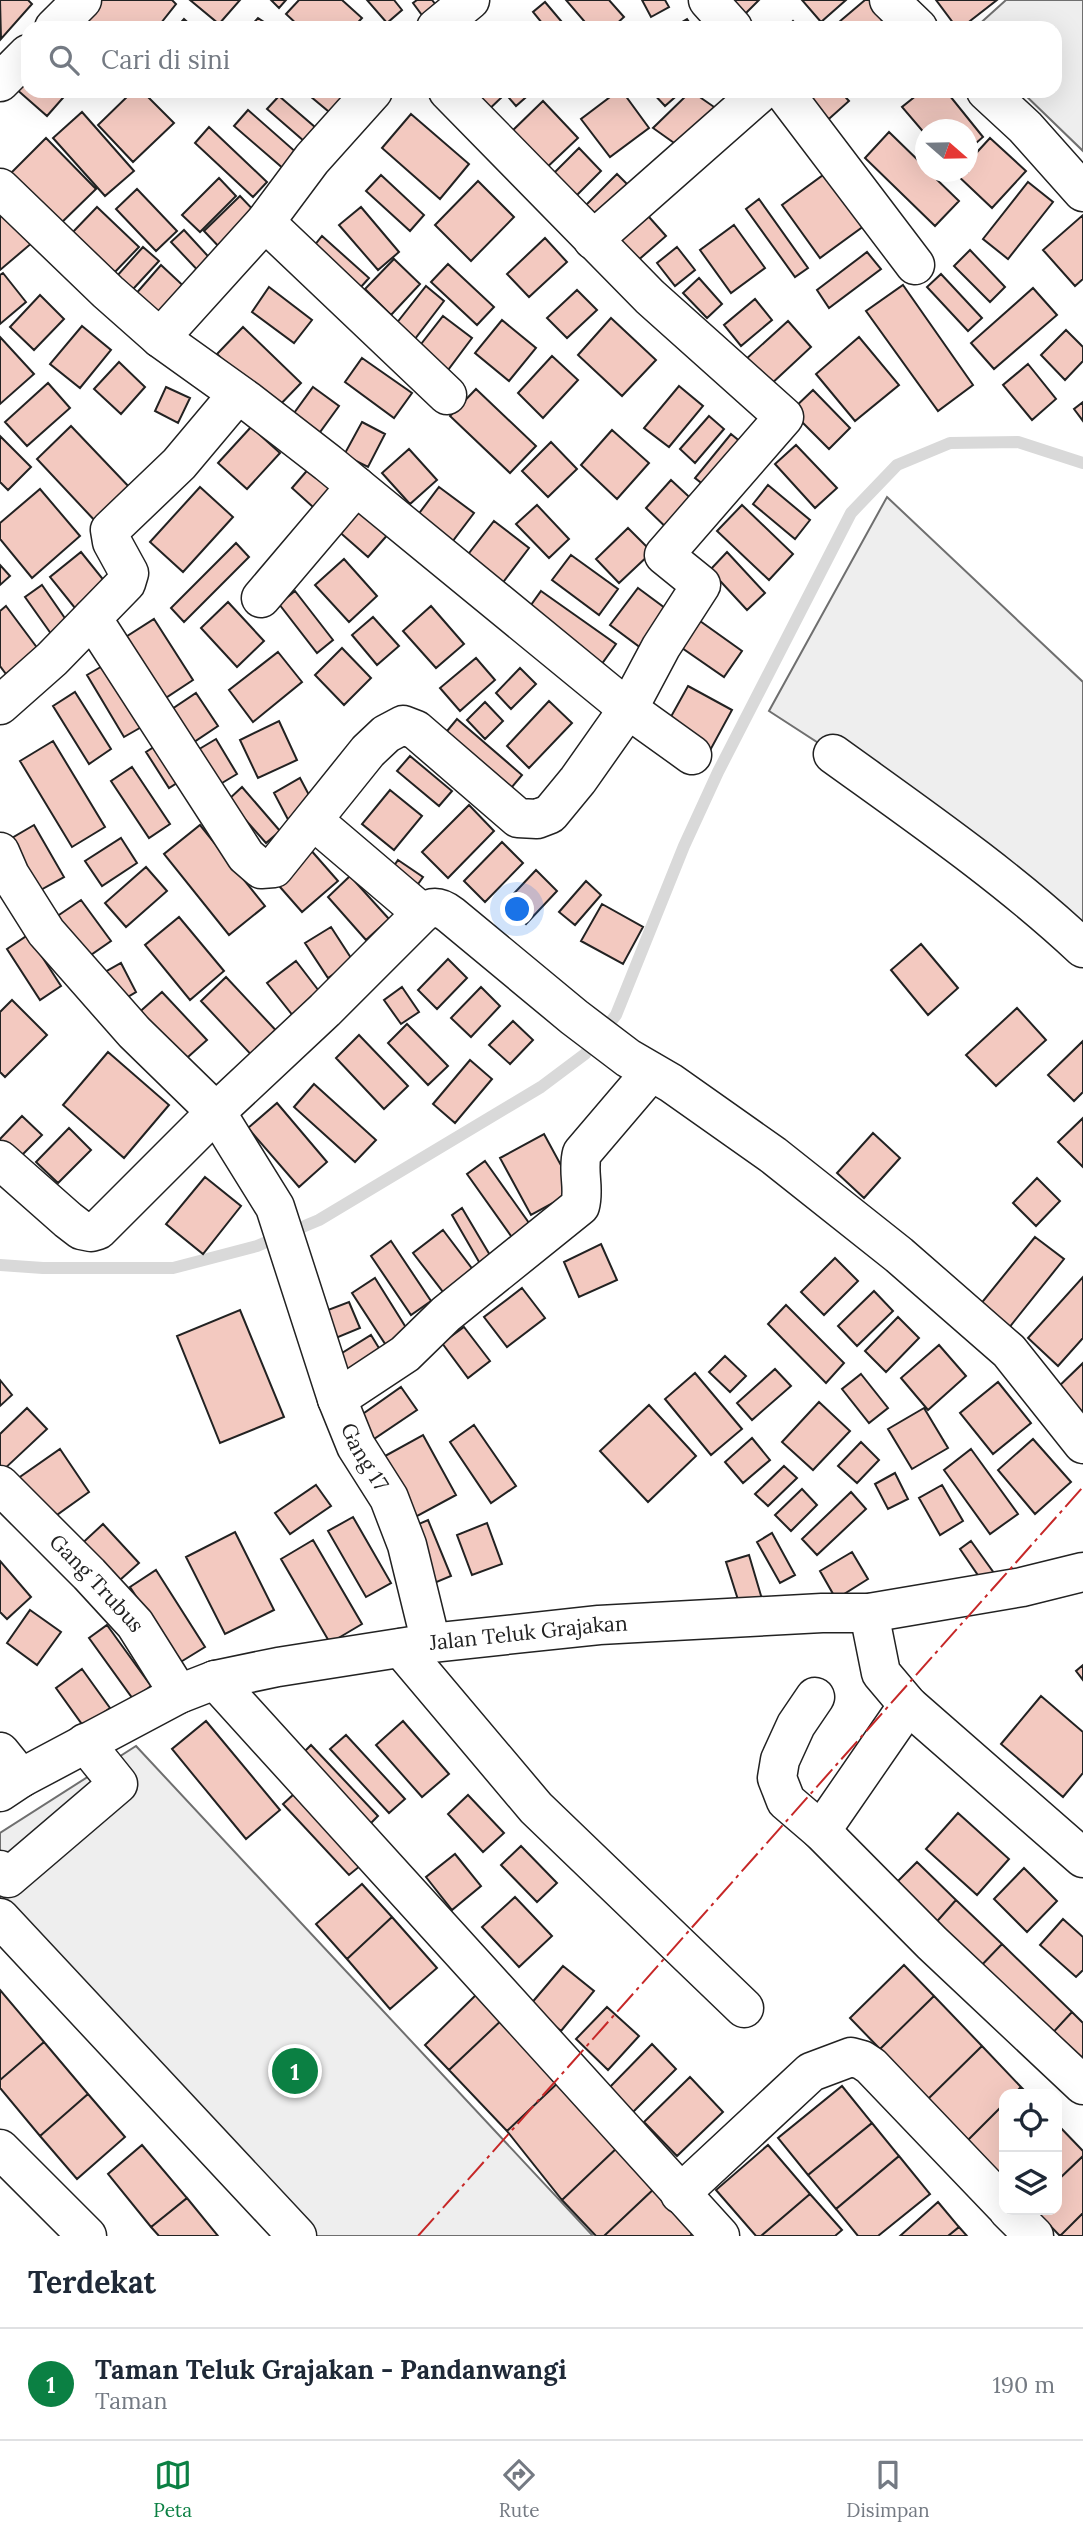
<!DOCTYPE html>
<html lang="id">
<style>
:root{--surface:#fff;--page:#f2f2f3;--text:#1f2937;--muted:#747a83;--line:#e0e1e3;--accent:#0b8043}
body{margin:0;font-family:Lora,serif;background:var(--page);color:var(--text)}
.controls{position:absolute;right:21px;bottom:21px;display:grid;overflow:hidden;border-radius:14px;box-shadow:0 7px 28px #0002}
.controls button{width:63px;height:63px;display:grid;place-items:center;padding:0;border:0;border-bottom:2px solid var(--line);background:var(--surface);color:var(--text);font:35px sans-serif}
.compass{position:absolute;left:915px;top:119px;width:63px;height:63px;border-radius:50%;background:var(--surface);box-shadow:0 7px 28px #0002;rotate:110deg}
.you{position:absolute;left:518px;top:910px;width:24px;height:24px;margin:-18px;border:5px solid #fff;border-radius:50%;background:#1a73e8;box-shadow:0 0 0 10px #1a73e833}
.badge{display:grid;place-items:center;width:46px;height:46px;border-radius:50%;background:var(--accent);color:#fff;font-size:23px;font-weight:700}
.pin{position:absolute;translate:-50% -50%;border:4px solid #fff;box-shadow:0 2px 7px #0006}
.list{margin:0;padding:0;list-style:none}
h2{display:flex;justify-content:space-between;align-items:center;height:91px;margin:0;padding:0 28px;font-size:30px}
h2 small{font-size:23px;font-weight:400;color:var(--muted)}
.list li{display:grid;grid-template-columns:46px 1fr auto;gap:21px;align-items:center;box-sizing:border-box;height:112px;padding:0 28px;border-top:2px solid var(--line)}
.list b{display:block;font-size:26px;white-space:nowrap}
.list p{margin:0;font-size:23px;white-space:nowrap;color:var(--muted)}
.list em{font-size:23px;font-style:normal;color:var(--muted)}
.icon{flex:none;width:38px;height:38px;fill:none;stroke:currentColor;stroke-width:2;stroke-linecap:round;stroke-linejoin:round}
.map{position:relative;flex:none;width:1083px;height:2236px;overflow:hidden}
.search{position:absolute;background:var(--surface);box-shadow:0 7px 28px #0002;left:21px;right:21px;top:21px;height:77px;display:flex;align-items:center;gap:18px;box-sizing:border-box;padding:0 24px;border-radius:21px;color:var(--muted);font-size:26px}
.sheet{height:203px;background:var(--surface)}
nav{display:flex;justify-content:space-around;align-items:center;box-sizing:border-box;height:98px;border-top:2px solid var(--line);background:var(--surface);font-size:19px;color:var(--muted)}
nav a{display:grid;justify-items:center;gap:4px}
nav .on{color:var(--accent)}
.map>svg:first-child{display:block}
.green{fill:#eee;stroke:#6f6f6f;stroke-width:2}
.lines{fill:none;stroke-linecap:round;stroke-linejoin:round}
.stream{stroke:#d9d9d9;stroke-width:12}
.building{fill:#f3c9c0;stroke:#222;stroke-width:2}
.minor-casing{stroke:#222;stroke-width:41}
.minor{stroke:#fff;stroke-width:38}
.power{stroke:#c62828;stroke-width:2;stroke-dasharray:24 5 3.5 5;stroke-linecap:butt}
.labels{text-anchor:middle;stroke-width:5;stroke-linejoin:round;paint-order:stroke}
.street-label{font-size:21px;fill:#222;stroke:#fff}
</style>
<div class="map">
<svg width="1083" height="2236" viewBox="0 0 1083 2236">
<rect width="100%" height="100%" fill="#fff"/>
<path class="green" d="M1006,0H1083V151L1021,91H1055V28H975Z
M887,497L1083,682V926L1050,893L769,711Z
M136,1746L593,2236H301L0,1907V1833Z"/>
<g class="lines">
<path class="stream" d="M0,1265L43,1268H173L257,1246L319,1220L541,1087L585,1054L616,1015L684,846L718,772L851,513L897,465L950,443L1018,442L1083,463"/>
</g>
<path class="building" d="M0,0H28L32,4L1,39Z
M98,0H172L176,4L157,28H75Z
M190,0H240L219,24Z
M271,0H286L279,8Z
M299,0H342L362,18L353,28H301L286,14Z
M367,0H394L402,10L387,23Z
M417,0H432L444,15L430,26L413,3Z
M566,0H609L624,17L612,28H590Z
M642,0H665L669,7L651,17Z
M735,0H759L743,16L731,4Z
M802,0H846L821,22Z
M865,0H870L885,18L874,28H832Z
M936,0H997L961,28H957Z
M545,2L567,28H546L533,12Z
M258,18L267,24L264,28H249Z
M184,19L194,28H176Z
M687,19L693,28H672Z
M793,21L800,28H786Z
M28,74V91H69L47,116L15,88Z
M133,91H142L174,123L133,162L98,125Z
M304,91H336L354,105L340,121Z
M460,91H498L503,96L483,115Z
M503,91H533L516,106Z
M618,91H622L649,128L610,157L581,119Z
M651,91H682L665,106Z
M691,91L717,109L677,145L653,128Z
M797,91H840L849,101L821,126Z
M922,91H946L983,137L968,150V130H926V135L902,107Z
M279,96L323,134L312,148L267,109Z
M543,101L578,138L542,172L508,135Z
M248,110L298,154L285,170L234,126Z
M82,112L134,171L105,196L53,138Z
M411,114L469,164L440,199L382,148Z
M209,127L267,182L253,197L195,143Z
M889,132L926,168V172H929L959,201L935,226L865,158Z
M46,138L96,189L57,227L8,176Z
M990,138L1026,171L992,208L956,174L958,172H968V162Z
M579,148L601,171L569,203L547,180Z
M830,170L868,223L820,258L782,205Z
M617,174L635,192L598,228L581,210Z
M381,175L424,215L410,231L366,191Z
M219,178L236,196L200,232L182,215Z
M478,181L514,217L471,261L435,225Z
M1028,182L1053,202L1008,259L983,239Z
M137,189L177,231L156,251L116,209Z
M240,196L259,216L223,251L204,231Z
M759,199L808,268L795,277L746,209Z
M0,203L33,242L0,270Z
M97,207L139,247L113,274L71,234Z
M361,207L399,252L378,270L339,225Z
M641,208L666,236L628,269L604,242Z
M1083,215V279L1075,286L1043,250Z
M734,225L765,268L731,293L700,250Z
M184,230L217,266L205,278L171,242Z
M322,236L369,278L352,297L306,256Z
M545,238L567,262L529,297L507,274Z
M143,247L159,261L123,300L108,286Z
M677,247L695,270L675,286L657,263Z
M970,250L1005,287L990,302L954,266Z
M867,252L881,269L829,308L817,290Z
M394,259L420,284L391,315L365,289Z
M448,264L494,307L477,325L431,282Z
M161,265L191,293L164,323L134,296Z
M3,273L26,302L0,324V275Z
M941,274L982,318L968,331L927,287Z
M699,278L722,304L707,318L683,293Z
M903,285L973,385L938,411L866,311Z
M426,286L444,301L411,344L392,329Z
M269,287L312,320L294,343L252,312Z
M1033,288L1057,315L994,369L971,343Z
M577,290L597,310L567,338L547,318Z
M40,295L64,319L34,350L10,327Z
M755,299L772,320L741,346L724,325Z
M443,316L472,338L448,370L418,348Z
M611,318L656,360L622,396L578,355Z
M502,320L536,348L509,381L475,353Z
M788,321L811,347L769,386L745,360Z
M82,326L111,350L80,388L50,364Z
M243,327L301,383L274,411L217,354Z
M1066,330L1083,347V361L1065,380L1041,355Z
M0,337L34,374L0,404Z
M859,337L899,385L855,421L816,374Z
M552,356L578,380L543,418L518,393Z
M362,358L412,393L394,418L345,382Z
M119,362L145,387L121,414L94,389Z
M1028,364L1056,399L1032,420L1003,385Z
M48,383L70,408L27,446L5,422Z
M679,386L703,406L669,447L644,428Z
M166,387L190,398L178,423L155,411Z
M313,387L339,406L315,439L289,420Z
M476,389L536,446L510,473L450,416Z
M813,390L850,428L829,449L791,411Z
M1083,402V421L1074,409Z
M709,416L724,429L695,463L680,449Z
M362,422L385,434L368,467L344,455Z
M71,426L132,490L97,523L37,459Z
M251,427L280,453L247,489L218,463Z
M612,430L649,463L617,499L581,465Z
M731,434L748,448L713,492L695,478Z
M0,436L31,467L8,490L0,482Z
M551,442L577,469L548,497L522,471Z
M796,445L837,488L815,508L775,464Z
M409,449L437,480L410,504L382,473Z
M311,466L343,494L323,516L292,488Z
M671,480L699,506L673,534L646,508Z
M768,485L810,520L795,539L753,504Z
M200,487L233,517L183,572L150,542Z
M439,487L474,513L449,546L414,520Z
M40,489L80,536L32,578L0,539V523Z
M357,504L390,532L368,557L336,529Z
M537,505L569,539L549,558L516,524Z
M742,505L793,554L769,580L717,531Z
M494,521L529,548L501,585L466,557Z
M628,528L652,552L619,583L596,559Z
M236,543L249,557L184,622L171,608Z
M81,552L110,588L79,613L50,577Z
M727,552L765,593L747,610L710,570Z
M571,555L618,589L599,615L552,580Z
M344,559L377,596L349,622L315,585Z
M0,565L10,576L0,585Z
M42,585L71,627L54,638L25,597Z
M638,588L669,611L641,648L610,625Z
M295,591L333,640L317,653L279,604Z
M541,591L616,644L601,665L526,612Z
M228,602L264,641L237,667L201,628Z
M6,606L44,657L12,682L0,666V611Z
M431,606L464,644L436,668L403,631Z
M373,617L399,646L377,665L352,635Z
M154,619L193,680L161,701L121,640Z
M700,621L742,651L724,677L682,648Z
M342,648L371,678L344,705L315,675Z
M278,652L302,682L253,722L229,690Z
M116,658L152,721L124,737L87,675Z
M476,658L495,680L460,711L440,688Z
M520,668L536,684L511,709L496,693Z
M688,686L732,710L707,756L663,731Z
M75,692L111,749L89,764L53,706Z
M196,693L218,726L194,742L172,709Z
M549,701L572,723L529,768L507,746Z
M485,702L503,721L485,739L467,720Z
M457,719L522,775L502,799L438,742Z
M279,721L297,760L258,778L240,740Z
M216,739L237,774L217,786L196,751Z
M165,740L188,776L169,788L146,752Z
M53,741L105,827L72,847L20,761Z
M410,756L452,791L439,806L397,771Z
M132,767L170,824L149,838L111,781Z
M300,778L318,812L292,827L274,793Z
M242,787L280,831L266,843L228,800Z
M390,790L422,816L394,850L362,824Z
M469,805L494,831L448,878L422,852Z
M34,825L64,877L28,897L0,845Z
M200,825L265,906L229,935L164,854Z
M121,838L137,863L102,886L85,861Z
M502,842L523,863L485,902L464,881Z
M309,848L338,881L302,912L273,879Z
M398,860L423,877L411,894L387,876Z
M146,867L167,891L126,927L105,903Z
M536,870L557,891L526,924L505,903Z
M350,876L389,919L366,940L328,897Z
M586,881L601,895L575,925L559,912Z
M81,900L111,941L85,959L56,917Z
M602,904L643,927L623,964L581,941Z
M179,917L224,971L190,1000L145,945Z
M331,927L353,961L328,978L305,943Z
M28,935L61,986L40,1000L7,949Z
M921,944L958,988L928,1015L891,970Z
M448,959L467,978L437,1009L418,990Z
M296,961L322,995L294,1017L267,983Z
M121,963L136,992L114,1005L98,976Z
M226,977L283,1038L258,1062L201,1001Z
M402,987L419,1012L401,1024L384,1000Z
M481,987L500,1006L471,1037L451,1018Z
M162,992L207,1040L179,1065L135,1016Z
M12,1000L47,1035L5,1077L0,1072V1012Z
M1017,1008L1046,1040L996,1086L966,1055Z
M513,1021L533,1040L510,1064L489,1045Z
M407,1024L448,1066L428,1085L388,1043Z
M359,1035L408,1086L384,1109L336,1058Z
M1083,1041V1092L1074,1101L1048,1075Z
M108,1052L169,1105L124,1158L63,1105Z
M470,1060L492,1079L455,1123L433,1104Z
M314,1084L376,1140L355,1162L294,1107Z
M277,1103L327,1162L299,1187L248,1128Z
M22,1116L42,1135L17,1160L0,1144V1139Z
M1083,1118V1167L1058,1142Z
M69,1128L91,1150L58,1183L36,1162Z
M873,1133L900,1158L864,1198L837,1173Z
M544,1134L575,1191L531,1215L500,1158Z
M485,1161L534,1230L516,1243L467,1174Z
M205,1177L241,1206L203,1254L166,1224Z
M1037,1178L1060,1201L1036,1226L1013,1203Z
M462,1208L497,1267L486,1274L452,1215Z
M443,1230L480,1279L450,1301L413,1253Z
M1035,1237L1064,1259L1008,1329L979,1306Z
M391,1241L431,1301L411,1315L371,1256Z
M601,1244L617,1280L579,1297L564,1262Z
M835,1258L858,1281L824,1315L801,1292Z
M1083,1277V1338L1058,1366L1028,1338Z
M375,1278L415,1342L393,1356L352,1293Z
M522,1288L545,1318L507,1347L484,1317Z
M874,1291L893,1311L857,1346L838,1326Z
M349,1302L360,1328L331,1340L320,1313Z
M786,1305L844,1363L826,1383L768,1324Z
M240,1310L284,1417L220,1443L177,1336Z
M898,1317L919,1338L886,1372L865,1351Z
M464,1327L490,1361L468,1378L442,1343Z
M371,1335L385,1358L340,1386L326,1363Z
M939,1345L966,1376L928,1410L901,1378Z
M725,1356L746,1376L730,1392L709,1372Z
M1083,1363V1419L1055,1390Z
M775,1369L791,1386L752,1420L737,1403Z
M695,1373L742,1429L711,1455L665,1399Z
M861,1374L888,1408L869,1423L842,1389Z
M0,1380L12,1395L0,1406Z
M998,1382L1031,1423L993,1454L960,1413Z
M401,1387L417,1410L365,1445L350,1423Z
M819,1402L850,1431L813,1470L782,1442Z
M649,1405L696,1456L648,1502L600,1451Z
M27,1408L47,1429L0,1473V1434Z
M924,1408L948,1448L912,1469L888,1429Z
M474,1425L516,1486L491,1503L450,1442Z
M423,1435L456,1495L408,1521L376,1461Z
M752,1438L770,1460L743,1483L725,1462Z
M1033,1439L1071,1482L1035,1514L998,1470Z
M861,1442L879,1460L857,1483L838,1466Z
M60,1449L89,1492L47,1522L17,1479Z
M971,1449L1018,1514L990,1534L944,1470Z
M784,1466L797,1478L768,1506L755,1494Z
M895,1473L908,1499L888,1509L875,1484Z
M316,1485L331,1506L290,1534L275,1513Z
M942,1485L963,1521L940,1535L919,1498Z
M802,1489L817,1505L791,1531L775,1515Z
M851,1492L866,1509L817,1555L802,1539Z
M353,1517L391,1583L366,1597L328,1531Z
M428,1520L451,1576L427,1586L405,1530Z
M487,1523L502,1564L472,1575L457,1535Z
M103,1524L139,1563L111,1588L76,1549Z
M235,1532L274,1610L225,1634L186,1557Z
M772,1533L795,1575L780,1583L757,1542Z
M313,1540L362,1624L330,1643L281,1559Z
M971,1541L994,1573L982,1581L960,1549Z
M852,1552L868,1579L836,1599L820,1571Z
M749,1555L762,1599L740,1606L726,1562Z
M0,1561L31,1597L7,1619L0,1612Z
M156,1570L205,1647L179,1663L130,1587Z
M30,1610L61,1632L37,1665L7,1643Z
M107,1625L151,1686L133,1699L89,1638Z
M1083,1665V1680L1076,1671Z
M82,1669L110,1708L84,1727L56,1688Z
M1041,1696L1083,1732V1773L1063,1797L1001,1744Z
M206,1721L280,1810L246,1839L172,1749Z
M403,1721L449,1774L422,1797L376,1745Z
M346,1735L405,1799L389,1813L330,1749Z
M311,1745L378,1816L364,1830L297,1759Z
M294,1794L360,1866L349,1875L283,1804Z
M468,1795L504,1833L483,1852L448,1814Z
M958,1813L1009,1859L977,1895L926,1849Z
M521,1846L557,1883L537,1902L501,1865Z
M455,1854L481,1886L452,1910L426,1877Z
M917,1862L956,1900L932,1927L891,1888Z
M1024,1868L1057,1901L1027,1932L994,1899Z
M362,1884L392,1917L347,1959L316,1924Z
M515,1897L552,1936L519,1967L482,1927Z
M956,1900L1002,1944L977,1970L932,1927Z
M392,1917L437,1968L390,2009L347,1959Z
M1063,1919L1083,1937V1970L1076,1977L1040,1945Z
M1002,1944L1072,2012L1047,2039L977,1970Z
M904,1965L934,1996L880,2049L850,2018Z
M563,1966L594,1991L561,2031L530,2005Z
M0,1990L44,2042L0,2080Z
M481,1990L506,2016L449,2070L425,2045Z
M934,1996L982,2046L928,2099L880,2049Z
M607,2007L639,2036L608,2070L576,2039Z
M1072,2012L1083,2023V2057L1075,2066L1047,2039Z
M506,2016L564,2077L507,2131L449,2070Z
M44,2042L88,2094L40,2136L0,2088V2080Z
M652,2044L676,2069L632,2113L608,2089Z
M982,2046L1021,2087L1014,2094H1004V2104L968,2140L928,2099Z
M564,2077L619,2146L562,2200L507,2131Z
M690,2077L723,2112L677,2156L644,2122Z
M842,2086L872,2123L808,2175L778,2138Z
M1021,2087L1028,2094H1014Z
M88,2094L125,2137L77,2179L40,2136Z
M1004,2104V2173L1001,2175L968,2140Z
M872,2123L899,2156L836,2209L808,2175Z
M1057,2124L1083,2151V2156L1057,2181Z
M142,2145L187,2198L151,2227L108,2174Z
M768,2145L810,2194L761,2236H756L716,2190Z
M619,2146L657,2186L604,2236H596L562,2200Z
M899,2156L930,2194L878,2236H858L836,2209Z
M1083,2156V2213L1060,2236L1035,2210H1057V2181Z
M657,2186L698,2229L690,2236H604Z
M810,2194L842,2230L835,2236H761Z
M187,2198L218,2236H159L151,2227Z
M938,2202L959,2227L948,2236H900Z
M1083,2213V2236H1060Z
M959,2227L967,2236H948Z"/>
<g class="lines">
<defs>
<g id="minor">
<path d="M708,0L733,28"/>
<path d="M889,0L918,28"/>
<path d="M54,28L82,0"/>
<path d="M436,28L470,0"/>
<path d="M0,82L28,54"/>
<path d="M783,91L915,265"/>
<path d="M986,91L1025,127L1083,192"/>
<path d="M0,188L108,292L160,338L248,401L328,463L628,709L692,755"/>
<path d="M265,222L447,395"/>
<path d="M593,240L762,91"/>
<path d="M160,338L265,222L312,159L373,91"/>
<path d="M261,598L356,486"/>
<path d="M92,618L246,856L261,869L274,868L368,751L386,734L403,725L416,730L518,818L537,819L550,814L578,780L628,709L661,647L701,585L664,555L784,417L650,297L448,91"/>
<path d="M0,705L52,659L126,583L129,573L112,542L110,530L179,464L237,395"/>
<path d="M833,754C919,816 1006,876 1083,948"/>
<path d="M314,821L422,913"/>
<path id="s1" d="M0,852L10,875L46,932L134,1032L216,1112L275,1207L337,1399L356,1446L389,1498L407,1545L431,1643"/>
<path d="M0,1160L68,1220L81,1230L91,1232L98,1230L216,1112L325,1010L422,913C433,905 441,907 451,915L574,1017L628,1058L671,1083L773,1155L899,1255L1009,1351L1083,1444"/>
<path d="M337,1399L405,1354L446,1314L580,1206C585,1188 577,1171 582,1153L651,1072"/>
<path id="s2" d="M0,1485L89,1574L135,1624L179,1694"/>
<path d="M869,1613L881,1673L908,1705L1083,1858"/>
<path d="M401,1648L536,1808L744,2008"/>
<path d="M215,1680L720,2236"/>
<path d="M815,1697L796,1725L780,1760L777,1778L786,1801L821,1831L932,1943L1083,2085"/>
<path d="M0,1752L21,1778"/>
<path id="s3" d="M0,1792L21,1778L179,1694L215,1680L278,1667L431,1643L599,1625L822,1613H869L1022,1587L1083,1572"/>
<path d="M821,1831L908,1705"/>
<path d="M0,1870L8,1878L118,1784L85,1743"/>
<path d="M0,1918L297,2236"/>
<path d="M0,2149L87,2236"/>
<path d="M680,2194L811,2072L851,2057L862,2060L871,2066L1004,2205"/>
<path d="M1008,2210L1034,2236"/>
</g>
</defs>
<use href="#minor" class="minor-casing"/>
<use href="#minor" class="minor"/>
<path class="power" d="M418,2236L1083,1487"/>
</g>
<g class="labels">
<g class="street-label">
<text dy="7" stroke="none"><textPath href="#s1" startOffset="718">Gang 17</textPath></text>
<text dy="7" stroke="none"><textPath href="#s2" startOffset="138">Gang Trubus</textPath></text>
<text dy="7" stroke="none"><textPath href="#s3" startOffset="560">Jalan Teluk Grajakan</textPath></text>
</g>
</g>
</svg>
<div class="controls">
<button><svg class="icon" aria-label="locate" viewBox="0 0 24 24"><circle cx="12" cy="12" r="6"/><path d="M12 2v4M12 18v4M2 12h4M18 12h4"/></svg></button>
<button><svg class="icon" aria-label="layers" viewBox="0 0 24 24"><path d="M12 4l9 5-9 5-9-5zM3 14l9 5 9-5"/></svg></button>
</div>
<svg class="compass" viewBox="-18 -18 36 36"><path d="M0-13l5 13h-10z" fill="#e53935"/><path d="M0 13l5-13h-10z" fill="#747a83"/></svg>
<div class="you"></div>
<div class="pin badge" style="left:295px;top:2071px">1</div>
<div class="search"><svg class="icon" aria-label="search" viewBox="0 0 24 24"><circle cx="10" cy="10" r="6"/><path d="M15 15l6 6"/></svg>Cari di sini</div>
</div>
<section class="sheet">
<h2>Terdekat<small></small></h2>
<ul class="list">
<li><span class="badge">1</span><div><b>Taman Teluk Grajakan - Pandanwangi</b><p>Taman</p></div><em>190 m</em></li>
</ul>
</section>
<nav>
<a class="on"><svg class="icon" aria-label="map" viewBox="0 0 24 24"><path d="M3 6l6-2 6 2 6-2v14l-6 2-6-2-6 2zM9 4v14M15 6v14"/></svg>Peta</a>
<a><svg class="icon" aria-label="directions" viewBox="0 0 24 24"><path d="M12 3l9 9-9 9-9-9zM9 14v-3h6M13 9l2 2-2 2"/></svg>Rute</a>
<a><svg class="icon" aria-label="saved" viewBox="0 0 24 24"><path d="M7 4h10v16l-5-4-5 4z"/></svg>Disimpan</a>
</nav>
